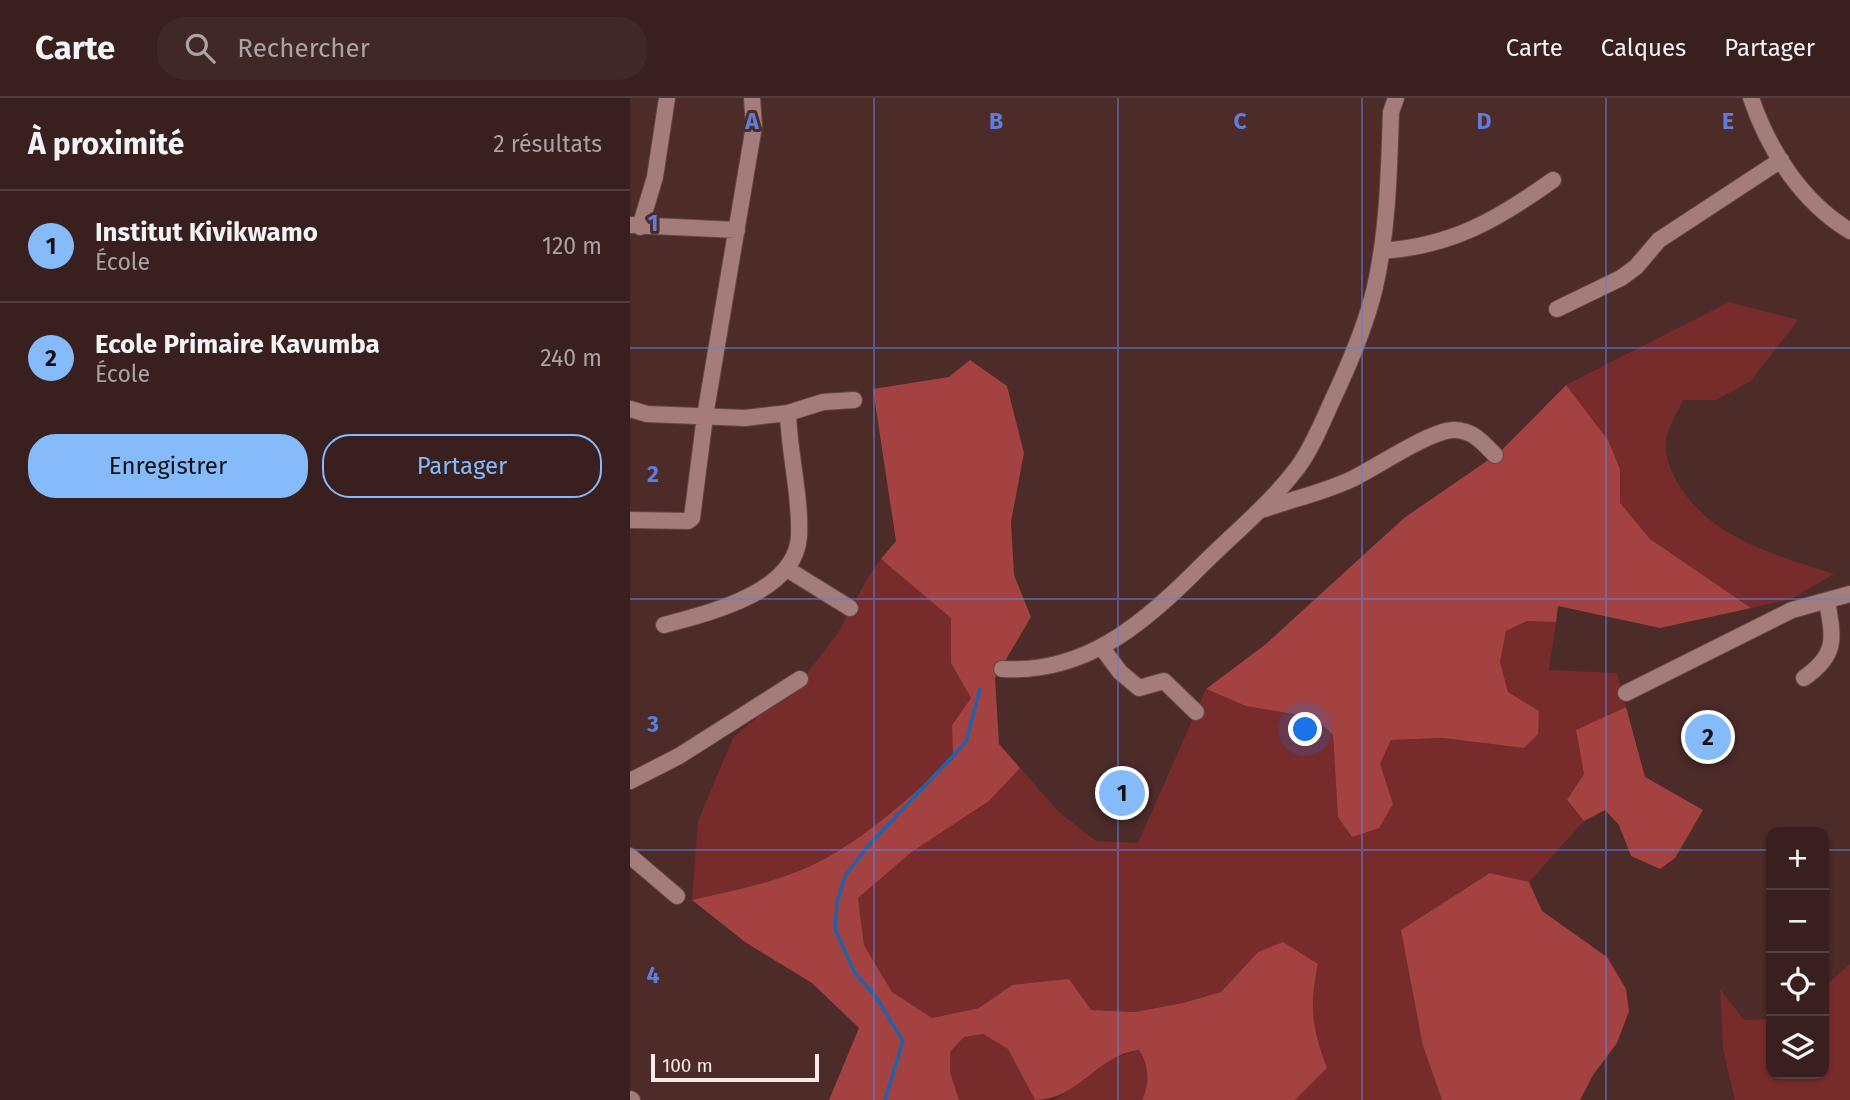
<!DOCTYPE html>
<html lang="fr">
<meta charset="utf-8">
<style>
:root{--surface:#39201f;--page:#402828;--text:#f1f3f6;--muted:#aba3a4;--line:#533e3d;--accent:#86bbfb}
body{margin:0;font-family:"Fira Sans",sans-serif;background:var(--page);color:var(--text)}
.controls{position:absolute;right:21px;bottom:21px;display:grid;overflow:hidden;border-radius:14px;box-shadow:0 2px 5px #0004}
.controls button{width:63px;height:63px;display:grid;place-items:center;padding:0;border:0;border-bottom:2px solid var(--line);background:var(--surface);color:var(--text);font:35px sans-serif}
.scale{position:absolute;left:21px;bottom:18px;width:168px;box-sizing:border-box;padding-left:7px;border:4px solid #fceae9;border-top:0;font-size:19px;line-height:24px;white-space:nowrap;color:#fceae9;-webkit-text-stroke:5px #4c2b29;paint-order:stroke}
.you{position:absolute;left:676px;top:632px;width:24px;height:24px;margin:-18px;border:5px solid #fff;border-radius:50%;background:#1a73e8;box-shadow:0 0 0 10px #1a73e833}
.badge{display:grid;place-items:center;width:46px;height:46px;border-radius:50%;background:var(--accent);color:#111;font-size:23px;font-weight:700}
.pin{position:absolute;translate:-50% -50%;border:4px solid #fff;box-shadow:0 2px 7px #0006}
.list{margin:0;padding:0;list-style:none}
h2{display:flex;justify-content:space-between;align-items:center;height:91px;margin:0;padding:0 28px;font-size:30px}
h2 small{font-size:23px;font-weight:400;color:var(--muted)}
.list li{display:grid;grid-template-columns:46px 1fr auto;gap:21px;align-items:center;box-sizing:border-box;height:112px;padding:0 28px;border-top:2px solid var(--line)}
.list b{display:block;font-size:26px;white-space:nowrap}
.list p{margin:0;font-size:23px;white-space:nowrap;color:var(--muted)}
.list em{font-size:23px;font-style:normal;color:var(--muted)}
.actions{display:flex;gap:14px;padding:21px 28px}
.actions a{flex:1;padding:16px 0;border:2px solid var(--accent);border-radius:28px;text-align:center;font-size:24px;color:var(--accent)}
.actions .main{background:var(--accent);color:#111}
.icon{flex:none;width:38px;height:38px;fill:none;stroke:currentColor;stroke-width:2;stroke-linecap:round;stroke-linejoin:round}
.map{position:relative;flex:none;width:1220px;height:1002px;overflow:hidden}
header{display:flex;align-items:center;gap:42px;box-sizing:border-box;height:98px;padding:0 35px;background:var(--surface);border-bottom:2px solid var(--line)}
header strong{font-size:33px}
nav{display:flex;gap:38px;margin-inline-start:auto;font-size:24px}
.search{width:490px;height:63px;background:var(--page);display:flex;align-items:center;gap:18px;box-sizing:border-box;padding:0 24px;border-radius:28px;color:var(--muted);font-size:26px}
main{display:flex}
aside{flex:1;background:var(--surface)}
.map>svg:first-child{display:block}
.green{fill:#782b2b}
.forest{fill:#a44241}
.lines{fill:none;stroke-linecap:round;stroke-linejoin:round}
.stream{stroke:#2262a8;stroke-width:3.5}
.minor-casing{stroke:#624746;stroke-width:18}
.minor{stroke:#a47d7a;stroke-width:16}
.grid{fill:none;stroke:#607ddd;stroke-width:2;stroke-opacity:0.55}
.grid-label{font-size:23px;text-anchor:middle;font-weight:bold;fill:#607ddd;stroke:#4c2b29;stroke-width:6;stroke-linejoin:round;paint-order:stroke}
</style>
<header>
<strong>Carte</strong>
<div class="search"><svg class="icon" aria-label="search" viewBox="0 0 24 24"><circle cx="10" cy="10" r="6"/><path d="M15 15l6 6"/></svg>Rechercher</div>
<nav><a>Carte</a><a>Calques</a><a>Partager</a></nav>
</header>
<main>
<aside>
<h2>À proximité<small>2 résultats</small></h2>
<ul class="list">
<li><span class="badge">1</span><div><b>Institut Kivikwamo</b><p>École</p></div><em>120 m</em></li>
<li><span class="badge">2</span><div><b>Ecole Primaire Kavumba</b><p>École</p></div><em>240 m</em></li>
</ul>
<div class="actions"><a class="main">Enregistrer</a><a>Partager</a></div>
</aside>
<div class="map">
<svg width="1220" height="1002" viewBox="0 0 1220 1002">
<rect width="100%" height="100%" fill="#4c2b29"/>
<path class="green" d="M1099,204L1168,222L1121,283L1086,302H1053C1048,313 1038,329 1036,341C1034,355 1040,371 1046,382C1078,440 1145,457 1204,476L1161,501L1121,510L1020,441L989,405L990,371L978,342L936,287Z
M251,461L321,520V565L341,600L322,627L323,661C283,696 243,734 196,760C155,783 106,792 62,802L68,723L103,640L176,577L208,535L238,479Z
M897,523L926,524L919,572L987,575L996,609L946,633L954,676L937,703L954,723L899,784L860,775L793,948L812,1002H665L697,970C682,930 679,908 688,866L628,854L591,894L553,905L505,914L461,912L382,887L349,910L301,920L262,894L234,847L228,800L283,753L359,703L390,670L429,714L466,743L508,745L576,591L616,608L686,620L703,637L708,719L750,666L761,642L813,640L894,650L909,613L878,594L870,564L876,533Z
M1220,866V1002H1105L1093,952L1090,891L1114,922L1141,921V976H1194V889Z
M353,936L378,951L405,1002H329L320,974V954L334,939Z
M509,952C519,967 520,986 512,1002H424L482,961Z"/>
<path class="forest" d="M340,262L377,288L394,355L381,424L384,477L401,519L365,580L369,646L390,670L359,703L283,753L228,800L234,847L262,894L302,920L349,910L382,887L439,881L461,912L505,914L553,905L591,894L628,854L653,844L688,866C679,908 682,930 697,970L665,1002H512C520,986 519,967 509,952C467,957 448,1002 405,1002L378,951L353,936L334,939L320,954V974L329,1002H199L229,930L182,885L115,844L62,802C106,792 155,783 196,760C243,734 283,696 323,661L322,627L341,600L321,565V520L251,461L266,443L243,291L319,279Z
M936,287L978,342L990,371V405L1020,441L1121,510L1030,530L928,508L926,524L897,523L876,533L870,564L878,594L909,613L908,636L894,650L813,640L761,642L750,666L763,706L749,730L722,739L708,719L703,637L686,620L616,608L576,591L636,546L774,420L870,354Z
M996,609L1015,679L1073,712L1045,760L1030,771L1001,758L989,727L975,712L954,723L937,702L954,676L946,632Z
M860,775L899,784L912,813L977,859L996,891L999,913L987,945L963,977L950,1002H812L793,948L771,832Z"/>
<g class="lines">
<path class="stream" d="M255,1002L273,943L246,899L225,875L205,831L207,805L215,778L239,747L336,644L350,591"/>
<defs>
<path id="minor" d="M1121,0C1139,53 1172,104 1220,133
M2,127L107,132
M10,129L25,79L37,0
M752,153C822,148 867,122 923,82
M927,211L991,180L1006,169L1029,142L1151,62
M0,311L17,316L115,320L158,315L193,304L224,302
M635,411C663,401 695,394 722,381C747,369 802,331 825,332C844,333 852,344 865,357
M0,422L58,423L62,420L75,318L124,28L122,0
M157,471L220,510
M34,527C78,515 166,495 169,438C171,399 159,355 158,315
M472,550L490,574L509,590L534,583L566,614
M372,571C452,576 510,529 564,475C599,439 638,409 668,369C682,350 692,325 702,303C719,267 736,228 745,189C758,131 759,73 761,14L766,0
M1174,580C1207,557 1204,541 1197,504
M996,595L1162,512L1220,496
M0,683L49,658L170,581
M0,758L47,798
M0,1001L2,1002"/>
</defs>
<use href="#minor" class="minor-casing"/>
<use href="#minor" class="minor"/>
</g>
<path class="grid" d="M244,0V1002M488,0V1002M732,0V1002M976,0V1002M0,250H1220M0,501H1220M0,752H1141M1194,752H1220"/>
<g class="grid-label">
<text x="122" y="31">A</text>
<text x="366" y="31">B</text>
<text x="610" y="31">C</text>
<text x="854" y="31">D</text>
<text x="1098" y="31">E</text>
<text x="23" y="133">1</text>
<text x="23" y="384">2</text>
<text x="23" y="634">3</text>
<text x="23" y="885">4</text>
</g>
</svg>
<div class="controls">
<button>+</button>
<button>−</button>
<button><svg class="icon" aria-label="locate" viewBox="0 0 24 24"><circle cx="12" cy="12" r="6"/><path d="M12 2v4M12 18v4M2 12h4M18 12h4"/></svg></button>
<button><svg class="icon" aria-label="layers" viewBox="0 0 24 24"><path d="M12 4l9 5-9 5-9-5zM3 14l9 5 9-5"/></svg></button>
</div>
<div class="scale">100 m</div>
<div class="you"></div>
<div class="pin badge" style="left:492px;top:695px">1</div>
<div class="pin badge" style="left:1078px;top:639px">2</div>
</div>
</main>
